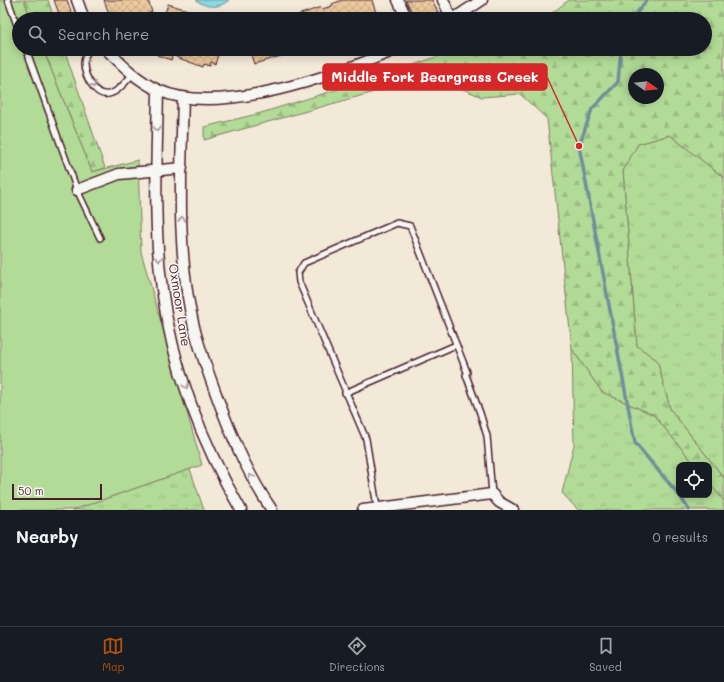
<!DOCTYPE html>
<style>
:root{--surface:#171b24;--page:#20242c;--text:#f1f3f6;--muted:#9ea1a6;--line:#363941;--accent:#b45309}
body{margin:0;font-family:Mali,sans-serif;background:var(--page);color:var(--text)}
.controls{position:absolute;right:12px;bottom:12px;display:grid;overflow:hidden;border-radius:8px;box-shadow:0 2px 10px #0003}
.controls button{width:36px;height:36px;display:grid;place-items:center;padding:0;border:0;border-bottom:1px solid var(--line);background:var(--surface);color:var(--text);font:20px sans-serif}
.compass{position:absolute;left:628px;top:68px;width:36px;height:36px;border-radius:50%;background:var(--surface);box-shadow:0 2px 10px #0003;rotate:104deg}
.scale{position:absolute;left:12px;bottom:10px;width:90px;box-sizing:border-box;padding-left:4px;border:2px solid #4a1f2b;border-top:0;font-size:11px;line-height:14px;white-space:nowrap;color:#4a1f2b;-webkit-text-stroke:3px #f6f6f2;paint-order:stroke}
.list{margin:0;padding:0;list-style:none}
h2{display:flex;justify-content:space-between;align-items:center;height:52px;margin:0;padding:0 16px;font-size:17px}
h2 small{font-size:13px;font-weight:400;color:var(--muted)}
.icon{flex:none;width:22px;height:22px;fill:none;stroke:currentColor;stroke-width:2;stroke-linecap:round;stroke-linejoin:round}
.map{position:relative;flex:none;width:724px;height:510px;overflow:hidden}
.search{position:absolute;background:var(--surface);box-shadow:0 2px 10px #0003;left:12px;right:12px;top:12px;height:44px;display:flex;align-items:center;gap:10px;box-sizing:border-box;padding:0 14px;border-radius:22px;color:var(--muted);font-size:15px}
.sheet{height:116px;background:var(--surface)}
nav{display:flex;justify-content:space-around;align-items:center;box-sizing:border-box;height:56px;border-top:1px solid var(--line);background:var(--surface);font-size:11px;color:var(--muted)}
nav a{display:grid;justify-items:center;gap:2px}
nav .on{color:var(--accent)}
.map>svg:first-child{display:block}
.grass{fill:url(#grass-tufts);stroke:#7e7d61}
.forest{fill:url(#forest-firs);stroke:#7e7d61;fill-rule:evenodd}
.garden{fill:#b2db97;stroke:#7e7d61}
.water{fill:#89d9e6;stroke:#708f9b}
.lines{fill:none;stroke-linecap:round;stroke-linejoin:round}
.stream{stroke:#708f9b;stroke-width:3.5}
.building{fill:url(#building-cross-hatch);stroke:#4a1f2b}
.lane-casing{stroke:#4a1f2b;stroke-width:8}
.street-casing{stroke:#4a1f2b;stroke-width:13}
.lane{stroke:#f6f6f2;stroke-width:5}
.street{stroke:#f6f6f2;stroke-width:10}
.oneway{stroke:#a99598}
.labels{text-anchor:middle;stroke-width:3;stroke-linejoin:round;paint-order:stroke}
.street-label{font-size:13px;fill:#4a1f2b;stroke:#f6f6f2}
.leader{fill:none;stroke:#d62828;stroke-width:1.5}
.callout-dot{fill:#d62828;stroke:#f6f6f2;stroke-width:1.5}
.callout{fill:#d62828;stroke:#d62828;stroke-width:1.5}
.callout-label{font-size:14px;text-anchor:middle;font-weight:bold;fill:#fff}
</style>
<div class="map">
<svg width="724" height="510" viewBox="0 0 724 510">
<defs>
<pattern id="grass-tufts" width="24" height="20" patternUnits="userSpaceOnUse"><rect width="24" height="20" fill="#b2db97"/><path d="M3 7l-1-3M5 7V3M7 7l1-3M15 17l-1-3M17 17v-4M19 17l1-3" fill="none" stroke="#9bbc82"/></pattern>
<pattern id="forest-firs" width="22" height="20" patternUnits="userSpaceOnUse"><rect width="22" height="20" fill="#b2db97"/><path d="M5 1l3.5 6h-7zM16 11l3.5 6h-7z" fill="#9bbc82"/></pattern>
<pattern id="building-cross-hatch" width="8" height="8" patternUnits="userSpaceOnUse"><rect width="8" height="8" fill="#edca9e"/><path d="M0 0l8 8M0 8l8-8" fill="none" stroke="#cdad88"/></pattern>
</defs>
<rect width="100%" height="100%" fill="#f3e9d9"/>
<filter id="ink" filterUnits="userSpaceOnUse"><feTurbulence type="fractalNoise" baseFrequency=".025" numOctaves="2"/><feDisplacementMap in="SourceGraphic" scale="8" xChannelSelector="R" yChannelSelector="G"/><feConvolveMatrix kernelMatrix="1 2 1 2 8 2 1 2 1" color-interpolation-filters="sRGB"/></filter>
<g filter="url(#ink)">
<path class="grass" d="M670,135L724,178V478L670,409L657,360L637,346L623,171L638,144Z
M572,349L602,392L654,415L695,465H679V495H709V483L724,501V510H578L562,493L574,445Z
M190,469L204,510H73Z"/>
<path class="forest" d="M24,0H48L54,19H31Z
M569,0H724V178L670,135L638,144L623,171L637,346L657,360L670,409L724,478V501L709,483V465H695L654,415L602,392L572,349L547,119L520,94L482,97L431,76L204,140V127L261,113L387,74L459,49H705V19H544ZM634,74H658V98H634Z
M43,49H64L105,168L92,172Z"/>
<path class="garden" d="M0,0H24L31,19H19V49H43L92,172L138,160L141,252L202,465L73,510H0Z"/>
<path class="water" d="M196,0H229C219,9 206,8 196,0Z"/>
<g class="lines">
<path class="stream" d="M632,19L647,0
M621,49L618,82L592,109L579,146L635,443L679,495
M679,495L689,510"/>
</g>
<path class="building" d="M54,0H67L73,17L61,19Z
M104,0H148L152,12L136,19H120L112,12L109,14Z
M372,0L378,19H292V17L321,7L322,9L332,6V4L342,0Z
M406,0H432L439,14L429,19H415Z
M168,4L191,11L190,19H163Z
M220,13L235,18V19H218Z
M159,49H220L215,64L211,62L210,66L204,64L203,67L176,57L177,55L173,53L171,60L157,55Z
M249,49H292L291,51L281,56L254,64Z"/>
<g class="lines">
<defs>
<path id="lane" d="M8,0L19,31
M26,49L77,190L100,238
M89,49C87,52 84,59 84,63C84,77 97,100 112,93C120,90 127,80 133,74
M466,375L480,413L487,436L492,494
M345,393L456,345
M377,507L366,439L299,282L298,273L304,263L397,223L410,226L467,372"/>
<path id="street" d="M77,0L84,19
M398,0L407,19
M443,0L452,19
M453,19L482,0
M106,49C121,64 138,81 158,90C219,118 338,74 397,49
M158,90C157,156 153,224 162,289C172,366 202,443 241,510
M183,97C181,172 176,254 194,327C201,355 212,383 222,410C236,446 250,478 272,510
M77,190L119,174L182,168
M363,510L492,494L499,502L513,510"/>
</defs>
<use href="#lane" class="lane-casing"/>
<use href="#street" class="street-casing"/>
<use href="#lane" class="lane"/>
<use href="#street" class="street"/>
</g>
<defs><path id="oneway-chevron" d="M-2-3.5L2.5 0L-2 3.5" fill="none" stroke-width="1.6" stroke-linecap="round" stroke-linejoin="round"/></defs>
<g class="oneway">
<use href="#oneway-chevron" transform="translate(93 85) rotate(61)"/>
<use href="#oneway-chevron" transform="translate(157 129) rotate(91)"/>
<use href="#oneway-chevron" transform="translate(182 219) rotate(-91)"/>
<use href="#oneway-chevron" transform="translate(159 259) rotate(86)"/>
<use href="#oneway-chevron" transform="translate(186 386) rotate(70)"/>
<use href="#oneway-chevron" transform="translate(251 477) rotate(-120)"/>
</g>
</g>
<g class="labels">
<g class="street-label">
<text transform="translate(180 305) rotate(81)" y="5">Oxmoor Lane</text>
</g>
</g>
<path class="leader" d="M579 146L547 77"/>
<circle class="callout-dot" cx="579" cy="146" r="4"/>
<rect class="callout" x="323" y="64" width="224" height="26" rx="4"/>
<g class="callout-label">
<text x="435" y="82">Middle Fork Beargrass Creek</text>
</g>
</svg>
<div class="controls">
<button><svg class="icon" aria-label="locate" viewBox="0 0 24 24"><circle cx="12" cy="12" r="6"/><path d="M12 2v4M12 18v4M2 12h4M18 12h4"/></svg></button>
</div>
<svg class="compass" viewBox="-18 -18 36 36"><path d="M0-13l5 13h-10z" fill="#e53935"/><path d="M0 13l5-13h-10z" fill="#9ea1a6"/></svg>
<div class="scale">50 m</div>
<div class="search"><svg class="icon" aria-label="search" viewBox="0 0 24 24"><circle cx="10" cy="10" r="6"/><path d="M15 15l6 6"/></svg>Search here</div>
</div>
<section class="sheet">
<h2>Nearby<small>0 results</small></h2>
<ul class="list">
</ul>
</section>
<nav>
<a class="on"><svg class="icon" aria-label="map" viewBox="0 0 24 24"><path d="M3 6l6-2 6 2 6-2v14l-6 2-6-2-6 2zM9 4v14M15 6v14"/></svg>Map</a>
<a><svg class="icon" aria-label="directions" viewBox="0 0 24 24"><path d="M12 3l9 9-9 9-9-9zM9 14v-3h6M13 9l2 2-2 2"/></svg>Directions</a>
<a><svg class="icon" aria-label="saved" viewBox="0 0 24 24"><path d="M7 4h10v16l-5-4-5 4z"/></svg>Saved</a>
</nav>
